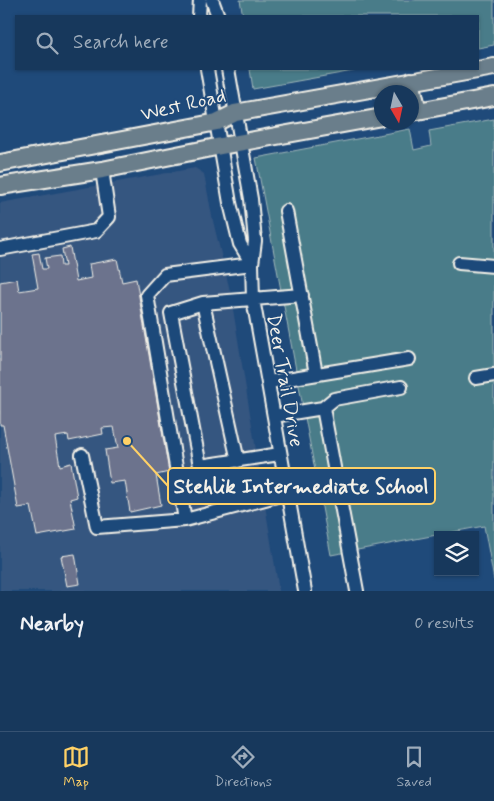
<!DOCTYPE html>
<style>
:root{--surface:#17385c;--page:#203f62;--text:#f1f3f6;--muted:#9eacbb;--line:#365272;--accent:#ffd166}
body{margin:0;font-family:Mynerve,sans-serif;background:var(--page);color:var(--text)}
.controls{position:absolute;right:15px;bottom:15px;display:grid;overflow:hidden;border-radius:0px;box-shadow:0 1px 4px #0004}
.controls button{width:45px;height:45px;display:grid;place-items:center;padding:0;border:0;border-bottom:1px solid var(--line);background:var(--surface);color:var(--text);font:25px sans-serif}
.compass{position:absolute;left:374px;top:85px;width:45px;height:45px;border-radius:50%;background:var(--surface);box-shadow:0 1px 4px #0004;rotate:171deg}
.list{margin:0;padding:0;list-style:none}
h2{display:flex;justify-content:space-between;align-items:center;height:65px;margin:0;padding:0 20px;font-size:21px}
h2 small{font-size:16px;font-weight:400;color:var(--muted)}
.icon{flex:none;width:28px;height:28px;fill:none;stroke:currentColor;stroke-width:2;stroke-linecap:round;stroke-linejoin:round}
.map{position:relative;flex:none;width:494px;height:591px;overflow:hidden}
.search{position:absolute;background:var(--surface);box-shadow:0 1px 4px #0004;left:15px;right:15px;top:15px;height:55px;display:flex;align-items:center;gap:12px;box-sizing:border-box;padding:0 18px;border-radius:0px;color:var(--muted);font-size:19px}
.sheet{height:140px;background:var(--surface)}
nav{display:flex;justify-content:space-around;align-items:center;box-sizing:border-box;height:70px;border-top:1px solid var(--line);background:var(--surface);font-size:14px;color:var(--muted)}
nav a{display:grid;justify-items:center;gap:2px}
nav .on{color:var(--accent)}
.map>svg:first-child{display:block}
.built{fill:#365680}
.green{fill:#4a7c89;stroke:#9fb6b8}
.building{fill:#6c738d;stroke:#f4f1e8}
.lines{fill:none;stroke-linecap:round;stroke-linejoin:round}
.minor-casing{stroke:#f4f1e8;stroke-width:16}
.major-casing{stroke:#f4f1e8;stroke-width:20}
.minor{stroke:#1f4a7a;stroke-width:12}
.major{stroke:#6b7e8b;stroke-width:16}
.labels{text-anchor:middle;stroke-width:4;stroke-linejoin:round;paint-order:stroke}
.street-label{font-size:20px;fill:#f4f1e8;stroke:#1f4a7a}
.leader{fill:none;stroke:#ffd166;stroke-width:2}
.callout-dot{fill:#ffd166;stroke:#1f4a7a;stroke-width:2}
.callout{fill:#1f4a7a;stroke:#ffd166;stroke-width:2}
.callout-label{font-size:21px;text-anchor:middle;font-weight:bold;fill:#f4f1e8}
</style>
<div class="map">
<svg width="494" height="591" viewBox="0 0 494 591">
<rect width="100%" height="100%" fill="#1f4a7a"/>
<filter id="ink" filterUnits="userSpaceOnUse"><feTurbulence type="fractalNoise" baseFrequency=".02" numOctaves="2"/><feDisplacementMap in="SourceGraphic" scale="10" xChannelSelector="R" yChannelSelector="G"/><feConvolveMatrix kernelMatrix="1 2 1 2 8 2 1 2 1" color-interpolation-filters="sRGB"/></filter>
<g filter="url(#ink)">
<path class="built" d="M195,168L204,174L213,221L230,291L279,591H0V203Z"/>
<path class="green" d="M240,0H494V45L478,48V16H243Z
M250,69H364L253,89Z
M494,119V580L484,526L331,555L256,158L410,129L414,150L431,146L429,131Z"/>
<path class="building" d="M70,247L76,281L91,278L89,264L117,259L122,282L136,279L169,472L156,475L161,505L130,512L125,481L110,483L105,450L118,448L114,427L102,428L103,434L69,441L68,435L55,437L60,466L71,463L77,497L70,499L76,529L37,536L31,506L18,508L3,425H0V282L17,279L19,291L38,288L32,254L39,253L42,269H47L45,258L60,256L61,266H65L62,249Z
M75,554L80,584L67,586L61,556Z"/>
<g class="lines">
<defs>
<path id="minor" d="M212,0L218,16
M199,16L200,0
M207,69L230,203L240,244L252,264
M228,69L251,199L255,241L252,264L253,299L305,591
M286,211L316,374
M0,249L96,231L109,217L102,170
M459,263L494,266
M203,303L238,461
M476,378L494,375
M269,382L409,359
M323,408L334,399L401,387
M274,416L323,408L357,591
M280,454L200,466L171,313L203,303L302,295
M82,455L97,527L185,520L288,493
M185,520L147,295L165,275L252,264"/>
<path id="major" d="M411,81L418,111
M412,112L494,97
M0,163L202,125L217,122L235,113L494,67
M0,186L102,170L221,146L382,117"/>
</defs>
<use href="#minor" class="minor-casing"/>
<use href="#major" class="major-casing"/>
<use href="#minor" class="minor"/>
<use href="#major" class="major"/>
</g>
</g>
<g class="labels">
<g class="street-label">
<text transform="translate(183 104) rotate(-13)" y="7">West Road</text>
<text transform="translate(286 380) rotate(80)" y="7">Deer Trail Drive</text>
</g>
</g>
<path class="leader" d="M127 441L168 486"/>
<circle class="callout-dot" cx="127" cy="441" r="5"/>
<rect class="callout" x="168" y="468" width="267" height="36" rx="5"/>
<g class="callout-label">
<text x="301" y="493">Stehlik Intermediate School</text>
</g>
</svg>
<div class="controls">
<button><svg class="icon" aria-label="layers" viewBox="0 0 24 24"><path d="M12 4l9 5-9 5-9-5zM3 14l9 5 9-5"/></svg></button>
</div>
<svg class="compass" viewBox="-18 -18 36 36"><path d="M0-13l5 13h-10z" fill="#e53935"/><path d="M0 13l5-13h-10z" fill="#9eacbb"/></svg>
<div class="search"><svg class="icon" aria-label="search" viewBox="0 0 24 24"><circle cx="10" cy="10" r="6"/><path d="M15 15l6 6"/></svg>Search here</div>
</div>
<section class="sheet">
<h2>Nearby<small>0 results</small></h2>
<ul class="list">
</ul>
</section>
<nav>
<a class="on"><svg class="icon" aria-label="map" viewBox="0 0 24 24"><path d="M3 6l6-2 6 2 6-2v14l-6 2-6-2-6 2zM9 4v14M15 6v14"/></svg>Map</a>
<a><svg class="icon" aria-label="directions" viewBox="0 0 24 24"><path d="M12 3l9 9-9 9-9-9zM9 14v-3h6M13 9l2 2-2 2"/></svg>Directions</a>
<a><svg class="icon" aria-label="saved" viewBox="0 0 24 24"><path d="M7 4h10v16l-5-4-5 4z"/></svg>Saved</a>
</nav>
